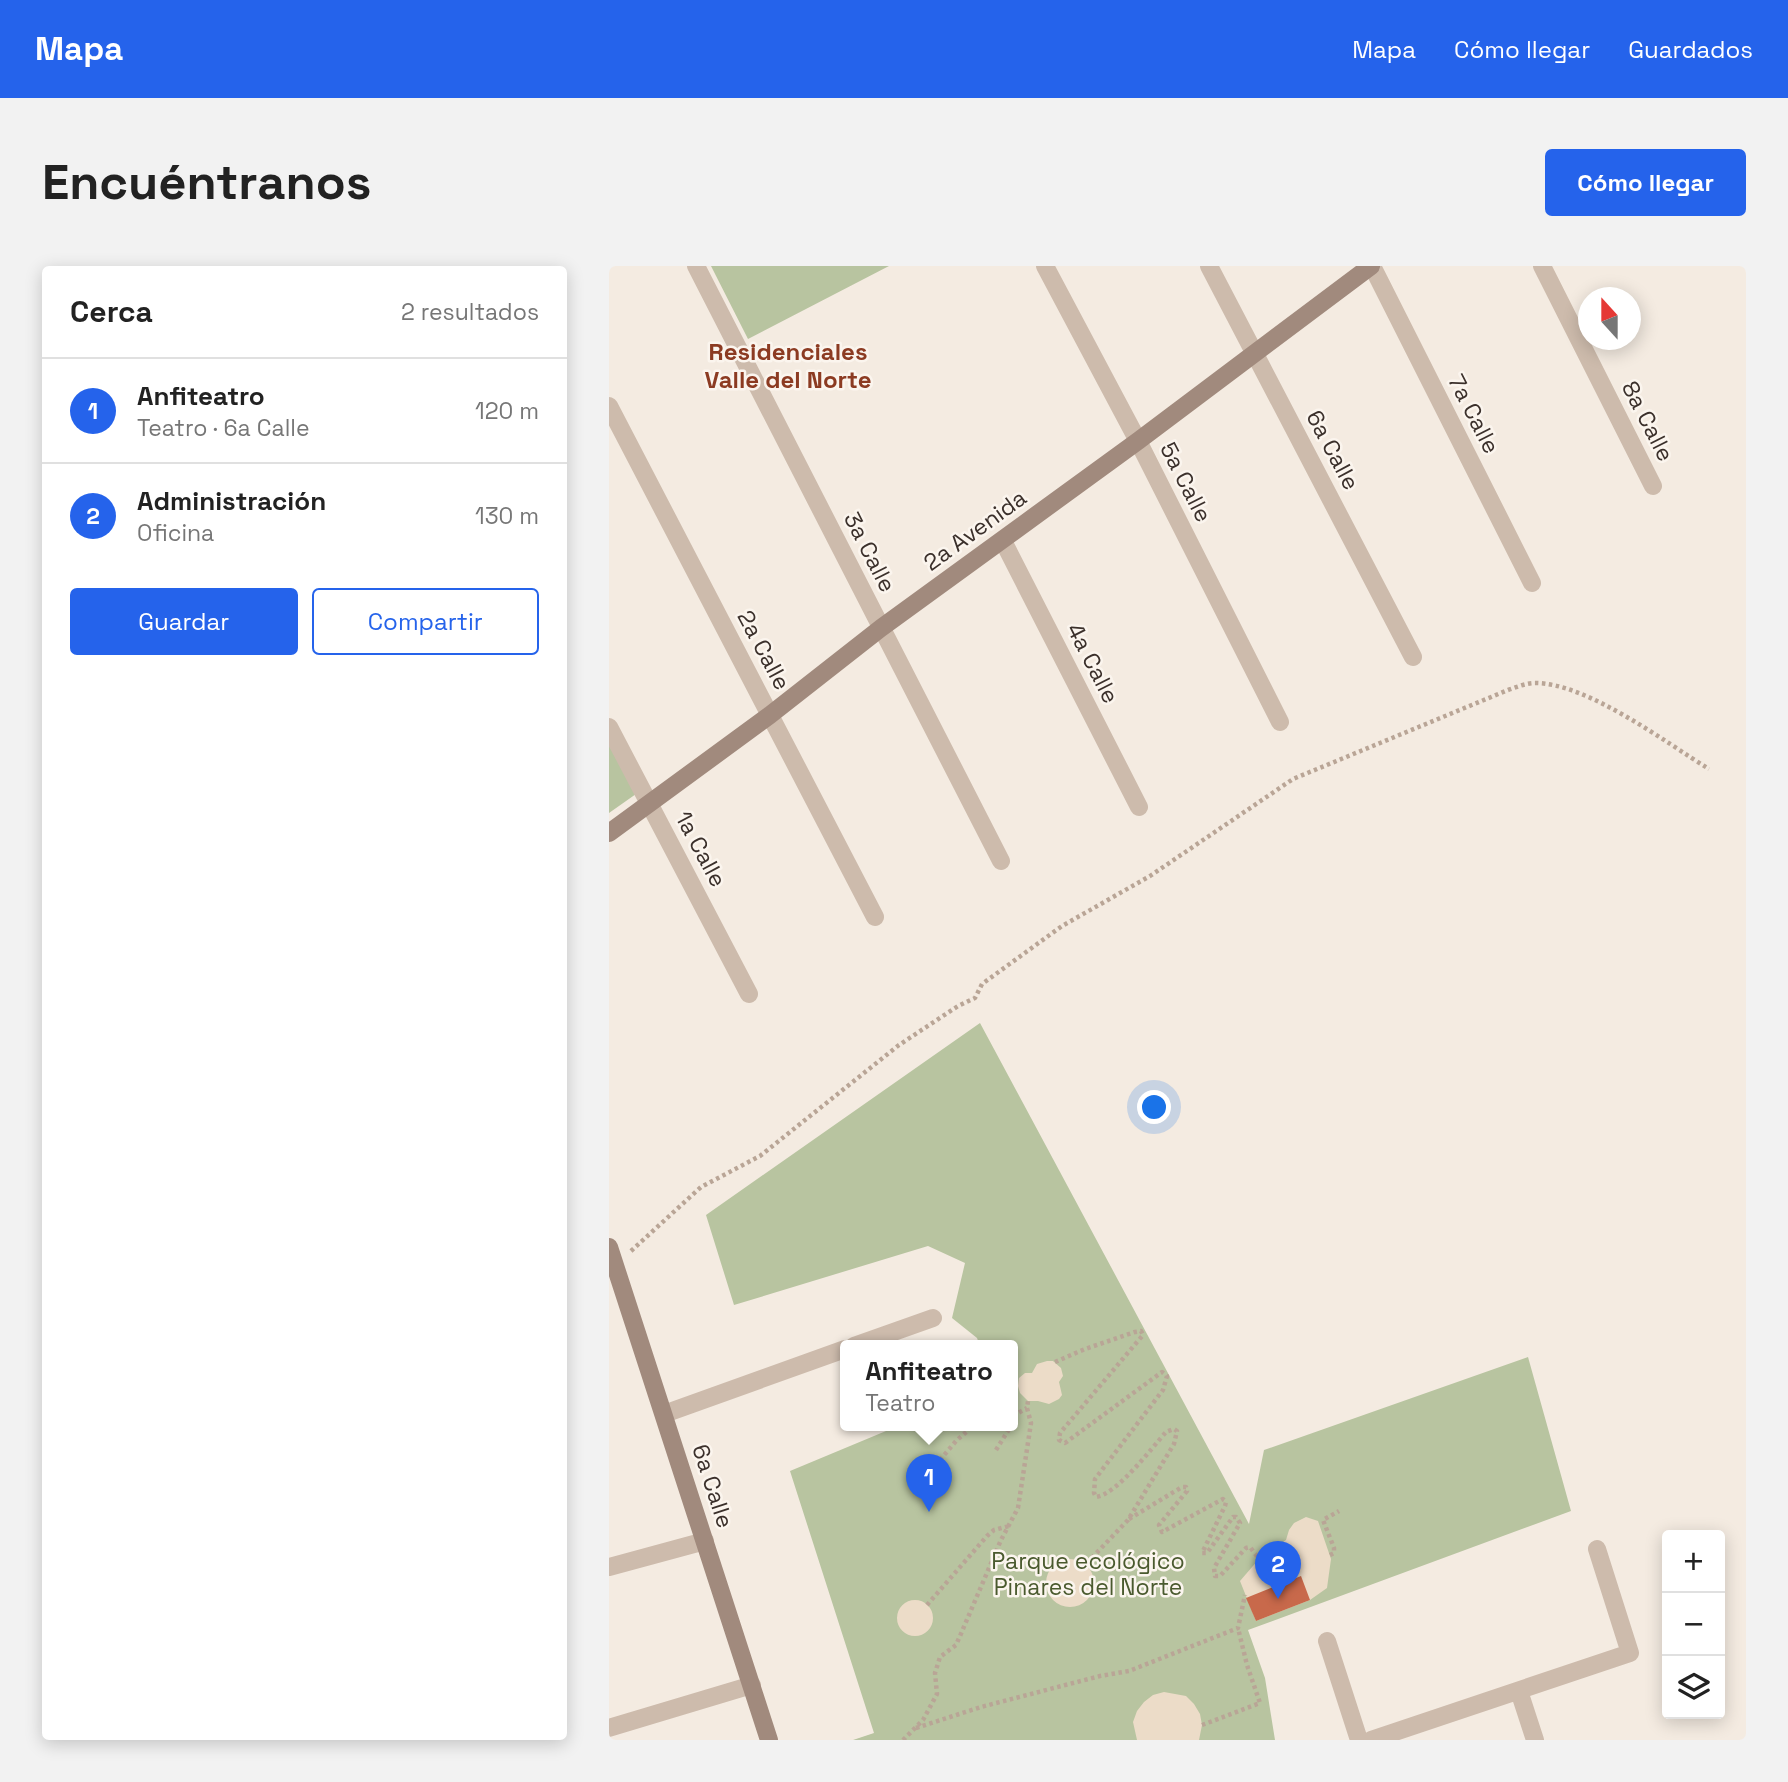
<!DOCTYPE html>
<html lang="es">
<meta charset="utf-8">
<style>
:root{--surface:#fff;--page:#f2f2f2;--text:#222;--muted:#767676;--line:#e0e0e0;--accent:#2563eb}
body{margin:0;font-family:"Space Grotesk",sans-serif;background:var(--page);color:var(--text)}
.controls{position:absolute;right:21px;bottom:21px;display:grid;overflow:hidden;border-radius:7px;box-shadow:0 4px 18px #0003}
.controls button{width:63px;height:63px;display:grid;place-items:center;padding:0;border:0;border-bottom:2px solid var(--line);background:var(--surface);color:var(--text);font:35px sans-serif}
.compass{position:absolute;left:969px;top:21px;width:63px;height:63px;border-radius:50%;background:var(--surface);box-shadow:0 4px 18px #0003;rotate:339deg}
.you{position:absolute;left:546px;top:842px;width:24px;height:24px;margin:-18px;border:5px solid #fff;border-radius:50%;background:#1a73e8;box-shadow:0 0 0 10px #1a73e833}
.badge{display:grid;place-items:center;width:46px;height:46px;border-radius:50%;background:var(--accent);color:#fff;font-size:23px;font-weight:700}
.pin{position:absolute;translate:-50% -58px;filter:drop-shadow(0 2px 4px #0008)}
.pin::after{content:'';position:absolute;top:37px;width:24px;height:21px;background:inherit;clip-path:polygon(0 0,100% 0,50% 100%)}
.popup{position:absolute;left:231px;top:1074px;width:178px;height:91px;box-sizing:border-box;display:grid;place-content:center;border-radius:7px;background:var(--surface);filter:drop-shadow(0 2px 5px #0005);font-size:23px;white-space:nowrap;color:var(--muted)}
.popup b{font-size:26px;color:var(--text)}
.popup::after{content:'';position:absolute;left:50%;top:100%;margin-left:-14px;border:14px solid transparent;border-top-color:var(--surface)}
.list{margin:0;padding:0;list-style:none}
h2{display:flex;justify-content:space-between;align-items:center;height:91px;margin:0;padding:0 28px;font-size:30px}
h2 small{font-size:23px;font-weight:400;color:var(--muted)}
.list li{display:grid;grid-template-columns:46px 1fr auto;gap:21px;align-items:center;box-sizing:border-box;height:105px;padding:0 28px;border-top:2px solid var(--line)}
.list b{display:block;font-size:26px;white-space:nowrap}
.list p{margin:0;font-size:23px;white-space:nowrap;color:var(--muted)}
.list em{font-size:23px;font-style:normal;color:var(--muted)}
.actions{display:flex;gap:14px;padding:21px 28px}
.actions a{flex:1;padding:16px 0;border:2px solid var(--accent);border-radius:7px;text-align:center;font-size:24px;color:var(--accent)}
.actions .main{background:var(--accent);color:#fff}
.icon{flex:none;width:38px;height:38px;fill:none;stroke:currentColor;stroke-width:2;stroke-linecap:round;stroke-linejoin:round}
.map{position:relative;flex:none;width:1137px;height:1474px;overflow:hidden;border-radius:7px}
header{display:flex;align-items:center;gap:42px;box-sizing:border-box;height:98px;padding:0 35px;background:var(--accent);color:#fff}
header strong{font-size:33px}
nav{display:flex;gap:38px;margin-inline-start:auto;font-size:24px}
.intro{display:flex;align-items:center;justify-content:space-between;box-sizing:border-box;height:168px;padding:0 42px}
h1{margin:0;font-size:49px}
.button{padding:18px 32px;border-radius:7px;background:var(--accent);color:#fff;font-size:24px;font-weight:700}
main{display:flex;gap:42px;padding:0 42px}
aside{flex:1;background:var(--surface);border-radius:7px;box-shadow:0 4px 18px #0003}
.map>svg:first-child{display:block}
.green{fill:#b8c4a0}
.plaza{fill:#ecdcc8}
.building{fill:#c8694b}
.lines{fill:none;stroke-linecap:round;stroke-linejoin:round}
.path{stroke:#b9a596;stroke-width:4.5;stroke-dasharray:3.5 3.5;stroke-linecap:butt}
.street{stroke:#cdbbac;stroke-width:18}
.secondary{stroke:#a18a7d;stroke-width:18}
.labels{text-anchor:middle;stroke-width:5;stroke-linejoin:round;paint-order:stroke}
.street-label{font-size:23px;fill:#3b302b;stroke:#fbf5ee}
.park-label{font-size:23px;fill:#4a5a2e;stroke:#fbf5ee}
.neighbourhood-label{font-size:24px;font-weight:bold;fill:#8c3b22;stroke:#fbf5ee}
</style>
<header>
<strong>Mapa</strong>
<nav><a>Mapa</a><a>Cómo llegar</a><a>Guardados</a></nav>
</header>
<div class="intro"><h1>Encuéntranos</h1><a class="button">Cómo llegar</a></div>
<main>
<aside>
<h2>Cerca<small>2 resultados</small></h2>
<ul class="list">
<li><span class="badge">1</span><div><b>Anfiteatro</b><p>Teatro · 6a Calle</p></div><em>120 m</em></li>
<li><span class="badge">2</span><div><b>Administración</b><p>Oficina</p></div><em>130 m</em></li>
</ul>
<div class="actions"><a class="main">Guardar</a><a>Compartir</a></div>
</aside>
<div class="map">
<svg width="1137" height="1474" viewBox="0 0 1137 1474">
<rect width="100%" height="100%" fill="#f4ebe1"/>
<path class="green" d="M102,0H280L139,73Z
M0,478L27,528L0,547Z
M371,757L640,1258L655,1184L919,1091L962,1245L639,1364L656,1412L666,1474H244L265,1467L181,1205L289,1160H404V1080H371L368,1072L343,1052L356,997L319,980L125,1039L97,949Z"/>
<path class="plaza" d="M438,1095H444L452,1102L454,1110L450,1116L453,1129L450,1133L440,1138L429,1135H419L411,1127L409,1120L410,1112L416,1107H423L428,1098Z
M697,1251L709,1255L722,1293L718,1322L701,1334L647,1355L631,1315L650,1293L677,1274L680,1264L685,1257Z
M437 1317a24 24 0 1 1 48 0a24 24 0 1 1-48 0Z
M288 1352a18 18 0 1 1 36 0a18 18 0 1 1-36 0Z
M555,1426L577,1430L585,1438L591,1448L593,1459L590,1474H528L524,1456L528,1445L535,1436L544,1429Z"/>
<path class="building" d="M692,1310L701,1334L647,1355L637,1332Z"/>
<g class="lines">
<path class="path" d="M22,985L92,921L151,890L290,779L349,740L366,732L373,718L453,660L541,610L684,513L899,424C908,421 917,417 926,417C978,417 1056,476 1100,503
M446,1096L476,1083L526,1066L532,1065L534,1069L451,1167L450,1174L456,1177L553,1106L558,1110L554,1124L486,1213L485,1227L487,1231C508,1228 542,1183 557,1166L565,1163L568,1165L565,1178L519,1254L477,1298
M404,1125L410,1122
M404,1150L418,1142
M387,1184L402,1160
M331,1194L347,1175L364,1160
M520,1253L573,1221H577L578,1225L550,1259L553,1266L614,1233L617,1236L616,1240L593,1287H598L624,1251H627L631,1257L605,1302L606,1310H611L637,1282L641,1281L650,1293
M721,1289L725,1287V1282L714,1254L730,1245
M318,1339L378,1270L385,1264L400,1260
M593,1459L651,1437L638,1399L629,1362
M307,1462L372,1441L491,1410L520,1405L629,1362L636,1329
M294,1474L314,1454L328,1428L326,1407L331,1391L347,1379L351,1370L392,1274L409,1242L422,1157L418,1142L419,1135"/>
<path class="street" d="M87,0L392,595
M436,0L529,175L671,456
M600,0L804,391
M763,0L923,317
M933,0L1044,220
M0,140L266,651
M394,275L530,541
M0,461L140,728
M245,1080L324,1052
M55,1148L236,1083
M0,1301L96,1275
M718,1375L750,1474
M910,1425L926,1474
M0,1462L143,1419
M762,1474L1021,1387L988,1283"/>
<path class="secondary" d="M0,567L161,449L272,362L529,175L762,0
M0,981L160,1474"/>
</g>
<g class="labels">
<g class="street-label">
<text transform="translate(865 148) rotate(63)" y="8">7a Calle</text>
<text transform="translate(1039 155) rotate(63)" y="8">8a Calle</text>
<text transform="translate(724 184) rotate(62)" y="8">6a Calle</text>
<text transform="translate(577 216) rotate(63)" y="8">5a Calle</text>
<text transform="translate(366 264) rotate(-36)" y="8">2a Avenida</text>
<text transform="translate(261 286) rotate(63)" y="8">3a Calle</text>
<text transform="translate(155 384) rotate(62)" y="8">2a Calle</text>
<text transform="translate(484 397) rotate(63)" y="8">4a Calle</text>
<text transform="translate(92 583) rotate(62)" y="8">1a Calle</text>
<text transform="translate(104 1220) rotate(72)" y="8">6a Calle</text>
</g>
<g class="park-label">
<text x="479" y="1303">Parque ecológico<tspan x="479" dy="26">Pinares del Norte</tspan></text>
</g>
<g class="neighbourhood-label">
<text x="179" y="94">Residenciales<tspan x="179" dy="28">Valle del Norte</tspan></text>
</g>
</g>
</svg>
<div class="controls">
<button>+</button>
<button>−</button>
<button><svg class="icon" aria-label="layers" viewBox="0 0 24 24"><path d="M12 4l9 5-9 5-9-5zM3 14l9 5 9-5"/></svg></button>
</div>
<svg class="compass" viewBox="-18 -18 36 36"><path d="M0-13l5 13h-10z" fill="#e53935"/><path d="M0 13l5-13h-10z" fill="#767676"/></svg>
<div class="you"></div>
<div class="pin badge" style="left:320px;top:1246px">1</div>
<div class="popup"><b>Anfiteatro</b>Teatro</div>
<div class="pin badge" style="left:669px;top:1333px">2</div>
</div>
</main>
